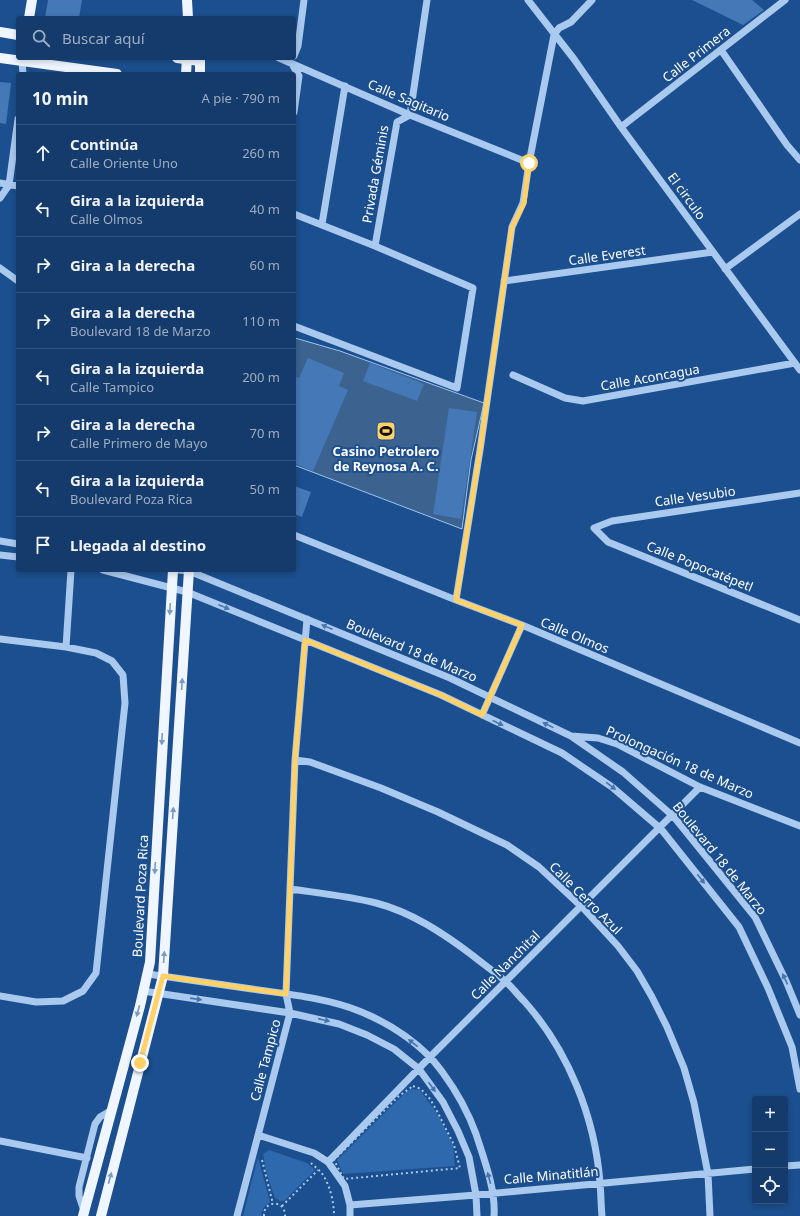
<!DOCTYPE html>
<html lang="es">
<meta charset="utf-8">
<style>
:root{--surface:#143b6b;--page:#214673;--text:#f1f3f6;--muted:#9dadc1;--line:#33557e}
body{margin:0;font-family:"Noto Sans",sans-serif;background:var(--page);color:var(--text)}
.controls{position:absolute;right:12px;bottom:12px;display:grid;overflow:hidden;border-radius:4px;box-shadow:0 2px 6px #0003}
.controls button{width:36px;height:36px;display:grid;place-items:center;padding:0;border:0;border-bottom:1px solid var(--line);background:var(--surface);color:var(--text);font:20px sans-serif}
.stop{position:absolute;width:12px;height:12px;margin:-9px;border:3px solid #ffd166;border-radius:50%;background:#fff}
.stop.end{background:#ffd166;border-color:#fff;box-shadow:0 1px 4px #0008}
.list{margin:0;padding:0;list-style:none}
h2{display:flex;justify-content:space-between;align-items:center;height:52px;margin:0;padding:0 16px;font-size:17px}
h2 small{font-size:13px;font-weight:400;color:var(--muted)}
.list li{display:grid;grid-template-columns:26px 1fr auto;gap:12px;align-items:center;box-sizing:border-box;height:56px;padding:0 16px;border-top:1px solid var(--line)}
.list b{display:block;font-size:15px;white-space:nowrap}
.list p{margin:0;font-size:13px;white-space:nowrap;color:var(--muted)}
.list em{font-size:13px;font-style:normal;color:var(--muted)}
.icon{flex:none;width:22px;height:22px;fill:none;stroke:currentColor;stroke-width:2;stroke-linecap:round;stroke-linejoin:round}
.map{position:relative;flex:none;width:800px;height:1216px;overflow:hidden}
.search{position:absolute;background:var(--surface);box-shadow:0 2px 6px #0003;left:16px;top:16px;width:280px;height:44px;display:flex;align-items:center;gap:10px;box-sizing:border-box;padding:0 14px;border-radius:4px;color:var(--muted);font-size:15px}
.panel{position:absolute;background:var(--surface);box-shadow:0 2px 6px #0003;left:16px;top:72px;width:280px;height:500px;border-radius:4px}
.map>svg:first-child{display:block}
.green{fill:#2e69ad}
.water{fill:#3c6290;stroke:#9cc4f0}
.building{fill:#4478b7}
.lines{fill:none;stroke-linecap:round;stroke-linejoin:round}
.path{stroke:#a9c9ee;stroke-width:2;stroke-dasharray:2 3;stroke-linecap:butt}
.minor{stroke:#a9c9ee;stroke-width:7}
.major{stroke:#f0f6ff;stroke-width:10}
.oneway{fill:#4674ac}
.oneway2{fill:#7b9ac1}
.route{stroke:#ffd166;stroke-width:5}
.labels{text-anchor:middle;stroke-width:4;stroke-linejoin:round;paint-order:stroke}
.street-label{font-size:13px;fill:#fff;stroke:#1b4f8f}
.poi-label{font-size:13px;font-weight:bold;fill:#fff;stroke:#1b4f8f}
</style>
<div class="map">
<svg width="800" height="1216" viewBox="0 0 800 1216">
<rect width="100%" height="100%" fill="#1b4f8f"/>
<path class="green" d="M413,1089L420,1090L437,1113L453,1145L455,1166L343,1174L337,1160L408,1090Z
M269,1150L307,1163L315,1170L284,1201H280L275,1198L267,1175L263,1154Z
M258,1157L270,1202L265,1206L261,1213L262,1216H243Z"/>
<path class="water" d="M295,338L340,351L484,403L471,460L462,529L294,465Z"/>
<path class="building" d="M48,0H82L79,18H45Z
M692,0H752L764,10L743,25Z
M0,82L11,83L6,124L0,123Z
M308,358L344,373L339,386L348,390L313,471L294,463V376L299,378Z
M370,363L424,384L417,401L363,381Z
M449,408L477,412L461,519L433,514Z
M294,486L311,492L302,517L294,514Z"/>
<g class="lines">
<path class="path" d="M413,1086L421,1089L430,1099L437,1111L454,1145L460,1168L344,1179L334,1160L399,1096Z
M262,1160L273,1204
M311,1163C314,1166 318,1169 321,1172C330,1184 334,1202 334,1216
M282,1206L318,1170
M264,1216C263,1200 285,1199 285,1216"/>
<path class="minor" d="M528,0L574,59L621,127L800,370
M721,50L787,145L800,160
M294,56L298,46L304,0
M279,58L410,115L529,163
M22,61L23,74
M292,64L299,76L294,112
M621,127L785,0
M0,183L18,186
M0,198L9,185L18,119
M294,214L375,246L473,288L457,388L294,326
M322,224L345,86
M375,246L397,122L410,115L427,0
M0,268L18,281
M725,269L800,214
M504,281L713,252
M513,375L565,398L583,401L795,363
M800,493L612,521L594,528L608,542L800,620
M294,535L456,600L522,625L800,743
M0,541L18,544
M0,555L18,557
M103,570L187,592L441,695L562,753L612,787L661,829L739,927L768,988L792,1047L800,1089
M178,570L189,571L450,678L571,736L623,772L674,817L755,917L786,981L800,1015
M456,600L480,450L512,227L523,203L529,163L554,35L559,28L571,22L592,0
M0,639L66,647L96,653L112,661L123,675L125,703L96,973L83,991L63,1001L36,1002L0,996
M66,647L71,570
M482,715L522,625
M571,736L598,738L617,744L700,787L800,826
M295,760L310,762L381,788L438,812L507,845L539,867L584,909L618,946L637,971L652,997L667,1027L684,1068L694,1103L708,1174L710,1216
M290,889C318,893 348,896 376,903C411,912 443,933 472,955C483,964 495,972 505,981C512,987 518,995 524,1001C568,1050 595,1117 600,1183C601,1194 601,1205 602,1216
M148,974C182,979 217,984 252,989C286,994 327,998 359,1011C384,1021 410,1037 430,1057C434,1061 439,1068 443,1073C457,1092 468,1112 476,1134C484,1159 496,1190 494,1216
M143,991L290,1013L339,1024L367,1035L394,1049L419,1069L443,1102L458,1131L469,1157L476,1195L477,1216
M258,1135L314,1153L328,1162L345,1186L350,1205V1216
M0,1141L87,1158
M328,1162L430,1057L700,787
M785,1166L800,1165
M350,1205L476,1195L755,1169
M84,1211L79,1196V1187L95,1124L100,1117L112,1110
M237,1216L290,1013L286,994L290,889L295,760L307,619"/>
<path class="major" d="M187,0L188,18
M29,18L32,0
M0,32L18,35
M0,58L117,74
M177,58L200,61
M199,58L200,61V74
M186,74L187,58
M83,1216L140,1006L150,962L173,570
M101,1216L163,976L189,570"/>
</g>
<defs><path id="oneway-solid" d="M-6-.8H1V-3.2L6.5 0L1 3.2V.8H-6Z"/></defs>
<g class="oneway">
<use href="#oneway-solid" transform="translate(224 607) rotate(22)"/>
<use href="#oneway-solid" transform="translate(327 627) rotate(-158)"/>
<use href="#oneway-solid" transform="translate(498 723) rotate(26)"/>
<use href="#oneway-solid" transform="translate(548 725) rotate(-154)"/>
<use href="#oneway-solid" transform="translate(611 786) rotate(37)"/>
<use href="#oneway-solid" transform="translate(701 879) rotate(52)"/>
<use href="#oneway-solid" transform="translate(785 979) rotate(-115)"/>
<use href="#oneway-solid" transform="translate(196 999) rotate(8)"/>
<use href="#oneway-solid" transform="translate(324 1020) rotate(13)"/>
<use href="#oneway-solid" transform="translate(413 1043) rotate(-143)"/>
<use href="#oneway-solid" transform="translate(432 1087) rotate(55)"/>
<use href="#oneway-solid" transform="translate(489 1178) rotate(-105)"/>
</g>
<g class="oneway2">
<use href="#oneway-solid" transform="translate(170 609) rotate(93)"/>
<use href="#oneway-solid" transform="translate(182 684) rotate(-86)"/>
<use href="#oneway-solid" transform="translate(162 739) rotate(93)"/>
<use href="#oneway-solid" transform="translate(173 813) rotate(-86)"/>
<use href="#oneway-solid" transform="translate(155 868) rotate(93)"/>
<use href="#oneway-solid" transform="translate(164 957) rotate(-86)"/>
<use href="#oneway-solid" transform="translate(138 1011) rotate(105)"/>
<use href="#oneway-solid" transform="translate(110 1178) rotate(-75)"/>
</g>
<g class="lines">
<path class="route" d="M140,1063L163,976L286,994L295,760L305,640L441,695L482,715L522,625L456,600L480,450L512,227L524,203L529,163"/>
</g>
<defs>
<symbol id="stadium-square" viewBox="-11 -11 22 22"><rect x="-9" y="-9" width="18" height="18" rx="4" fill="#ffd166" stroke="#1b4f8f"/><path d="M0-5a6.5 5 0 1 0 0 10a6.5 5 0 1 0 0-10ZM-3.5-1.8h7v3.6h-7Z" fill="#111"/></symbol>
</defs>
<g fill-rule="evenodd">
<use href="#stadium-square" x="375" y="420" width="22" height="22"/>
</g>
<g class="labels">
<g class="street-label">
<text transform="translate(696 54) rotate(-38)" y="5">Calle Primera</text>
<text transform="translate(409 100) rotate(23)" y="5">Calle Sagitario</text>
<text transform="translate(375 174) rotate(-80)" y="5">Privada Géminis</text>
<text transform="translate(687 196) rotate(54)" y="5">El circulo</text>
<text transform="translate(607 255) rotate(-8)" y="5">Calle Everest</text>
<text transform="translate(650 377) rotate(-10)" y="5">Calle Aconcagua</text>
<text transform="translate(695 496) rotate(-8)" y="5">Calle Vesubio</text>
<text transform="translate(700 566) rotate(22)" y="5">Calle Popocatépetl</text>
<text transform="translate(575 635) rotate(23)" y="5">Calle Olmos</text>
<text transform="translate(412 650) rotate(23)" y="5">Boulevard 18 de Marzo</text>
<text transform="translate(680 762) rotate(24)" y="5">Prolongación 18 de Marzo</text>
<text transform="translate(720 858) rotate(51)" y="5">Boulevard 18 de Marzo</text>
<text transform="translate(140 896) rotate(-87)" y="5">Boulevard Poza Rica</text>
<text transform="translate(586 898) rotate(45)" y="5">Calle Cerro Azul</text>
<text transform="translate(505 965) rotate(-45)" y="5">Calle Nanchital</text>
<text transform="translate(265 1060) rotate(-75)" y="5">Calle Tampico</text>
<text transform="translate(551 1175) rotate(-5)" y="5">Calle Minatitlán</text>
</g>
<g class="poi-label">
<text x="386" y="456">Casino Petrolero<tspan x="386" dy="15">de Reynosa A. C.</tspan></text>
</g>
</g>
</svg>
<div class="controls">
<button>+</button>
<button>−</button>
<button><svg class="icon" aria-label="locate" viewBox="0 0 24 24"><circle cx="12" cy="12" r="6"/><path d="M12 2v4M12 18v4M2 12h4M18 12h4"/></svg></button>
</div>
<div class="stop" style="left:529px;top:163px"></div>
<div class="stop end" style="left:140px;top:1063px"></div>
<div class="search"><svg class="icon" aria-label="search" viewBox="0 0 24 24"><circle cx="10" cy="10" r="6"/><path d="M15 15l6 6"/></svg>Buscar aquí</div>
<section class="panel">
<h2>10 min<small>A pie · 790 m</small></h2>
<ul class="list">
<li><svg class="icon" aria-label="ahead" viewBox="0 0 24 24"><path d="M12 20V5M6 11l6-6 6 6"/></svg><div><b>Continúa</b><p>Calle Oriente Uno</p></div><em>260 m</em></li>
<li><svg class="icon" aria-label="left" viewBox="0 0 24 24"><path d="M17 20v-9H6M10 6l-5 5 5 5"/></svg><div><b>Gira a la izquierda</b><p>Calle Olmos</p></div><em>40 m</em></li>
<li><svg class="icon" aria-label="right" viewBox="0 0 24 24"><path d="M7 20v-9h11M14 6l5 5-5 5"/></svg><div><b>Gira a la derecha</b></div><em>60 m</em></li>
<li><svg class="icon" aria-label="right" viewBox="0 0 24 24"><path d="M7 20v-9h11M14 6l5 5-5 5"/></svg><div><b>Gira a la derecha</b><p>Boulevard 18 de Marzo</p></div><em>110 m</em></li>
<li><svg class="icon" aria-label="left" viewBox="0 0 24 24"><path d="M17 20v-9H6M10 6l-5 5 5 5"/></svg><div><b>Gira a la izquierda</b><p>Calle Tampico</p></div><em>200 m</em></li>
<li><svg class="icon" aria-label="right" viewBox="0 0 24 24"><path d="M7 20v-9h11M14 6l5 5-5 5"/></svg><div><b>Gira a la derecha</b><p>Calle Primero de Mayo</p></div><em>70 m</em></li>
<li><svg class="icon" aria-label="left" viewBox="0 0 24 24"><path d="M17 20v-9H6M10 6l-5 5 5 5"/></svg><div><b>Gira a la izquierda</b><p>Boulevard Poza Rica</p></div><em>50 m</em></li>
<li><svg class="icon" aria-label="arrive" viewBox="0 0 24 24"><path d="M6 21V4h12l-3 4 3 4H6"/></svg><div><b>Llegada al destino</b></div></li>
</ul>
</section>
</div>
